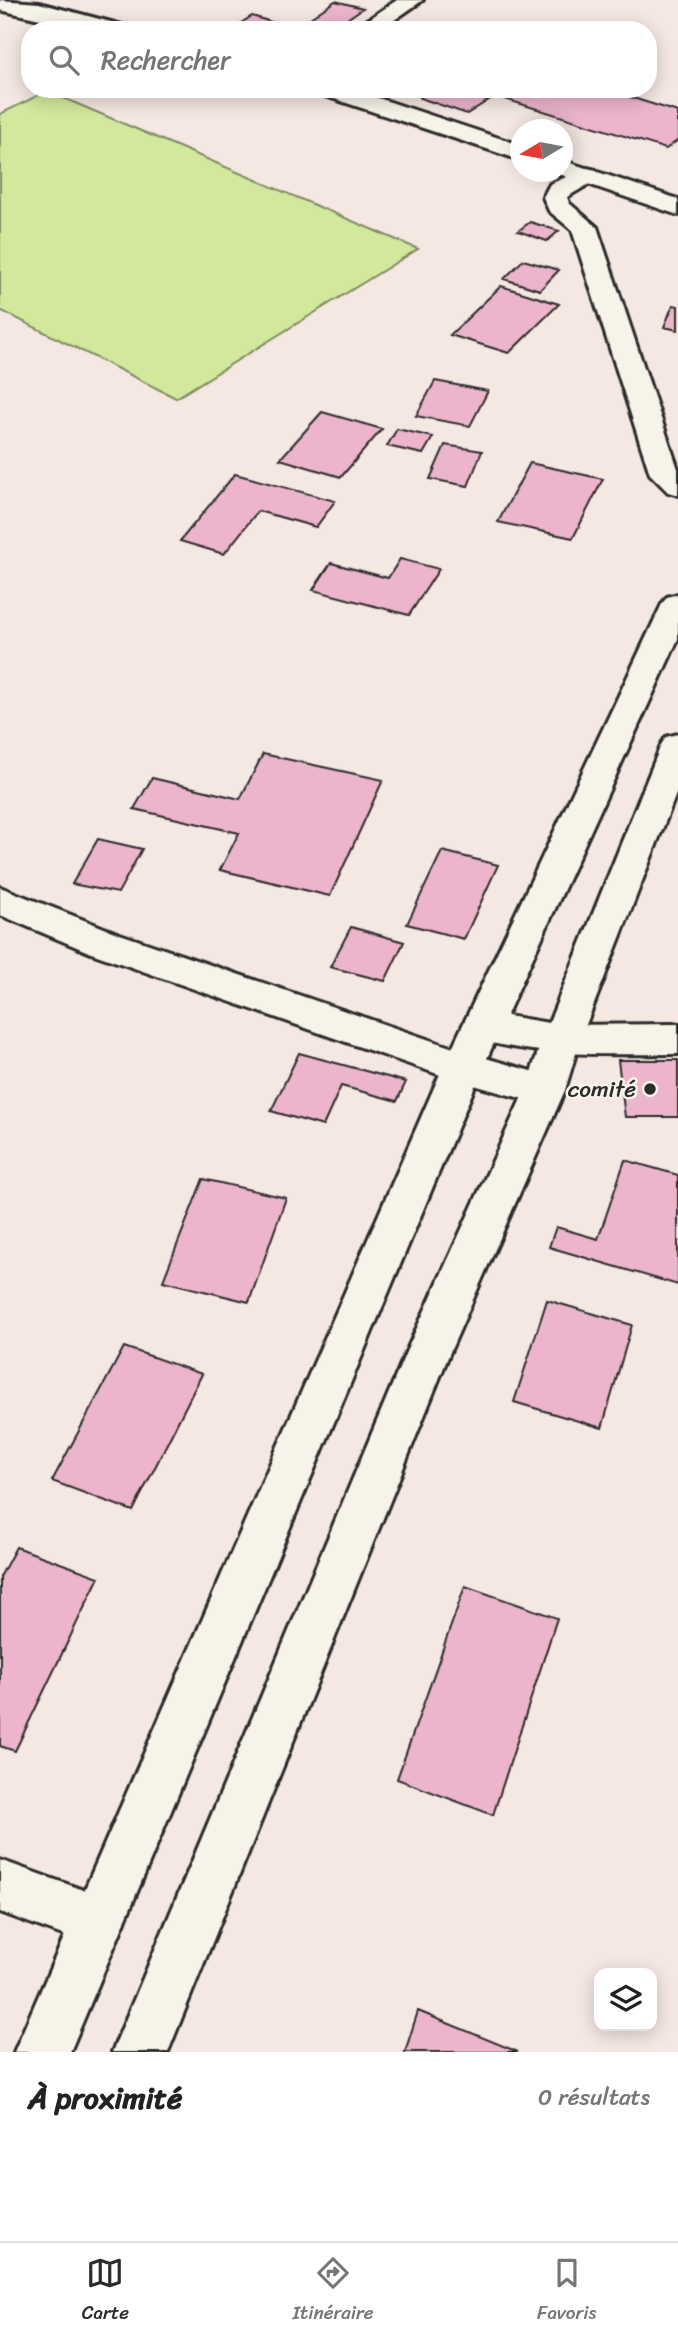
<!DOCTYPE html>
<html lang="fr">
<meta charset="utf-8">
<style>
:root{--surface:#fff;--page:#f2f2f2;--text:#222;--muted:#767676;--line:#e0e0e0;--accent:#2b2b2b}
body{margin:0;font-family:Sriracha,sans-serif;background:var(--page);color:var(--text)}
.controls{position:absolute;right:21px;bottom:21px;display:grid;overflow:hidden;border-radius:14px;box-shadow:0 4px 18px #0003}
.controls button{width:63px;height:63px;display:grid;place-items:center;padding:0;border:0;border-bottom:2px solid var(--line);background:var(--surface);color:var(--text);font:35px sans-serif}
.compass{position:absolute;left:510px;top:119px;width:63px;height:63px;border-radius:50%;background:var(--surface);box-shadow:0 4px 18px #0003;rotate:260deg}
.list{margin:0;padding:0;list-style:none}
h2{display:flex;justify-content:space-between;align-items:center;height:91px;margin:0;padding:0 28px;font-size:30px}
h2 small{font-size:23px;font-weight:400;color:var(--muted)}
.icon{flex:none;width:38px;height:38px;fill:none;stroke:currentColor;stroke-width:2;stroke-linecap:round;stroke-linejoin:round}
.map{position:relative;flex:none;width:678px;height:2052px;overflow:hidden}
.search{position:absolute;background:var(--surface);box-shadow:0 4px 18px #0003;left:21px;right:21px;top:21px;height:77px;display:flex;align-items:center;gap:18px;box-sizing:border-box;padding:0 24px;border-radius:28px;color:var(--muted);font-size:26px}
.sheet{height:189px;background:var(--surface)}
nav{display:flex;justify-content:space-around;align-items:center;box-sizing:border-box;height:98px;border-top:2px solid var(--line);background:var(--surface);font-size:19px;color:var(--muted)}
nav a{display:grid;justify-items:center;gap:4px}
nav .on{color:var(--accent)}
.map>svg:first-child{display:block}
.green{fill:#d2e89c;stroke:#7e8a64;stroke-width:2}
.building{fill:#ecb5cc;stroke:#2b2b2b;stroke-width:2}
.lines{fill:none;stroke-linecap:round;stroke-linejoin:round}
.street-casing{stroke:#2b2b2b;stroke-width:6}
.secondary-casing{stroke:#2b2b2b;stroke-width:6}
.street{fill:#f7f3e8;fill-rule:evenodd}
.secondary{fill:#f7f3e8;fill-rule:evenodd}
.poi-dot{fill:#2b2b2b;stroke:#f7f3e8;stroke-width:2.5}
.labels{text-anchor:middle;stroke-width:5;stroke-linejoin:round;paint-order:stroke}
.poi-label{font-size:23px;fill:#2b2b2b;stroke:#f7f3e8;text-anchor:end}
</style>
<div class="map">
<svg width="678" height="2052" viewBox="0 0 678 2052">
<rect width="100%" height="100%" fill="#f5e7e2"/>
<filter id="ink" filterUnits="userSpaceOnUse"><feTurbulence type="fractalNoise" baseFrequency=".0143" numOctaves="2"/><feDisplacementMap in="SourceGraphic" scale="14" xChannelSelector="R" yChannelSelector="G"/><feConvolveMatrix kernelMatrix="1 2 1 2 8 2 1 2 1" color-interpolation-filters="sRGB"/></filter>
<g filter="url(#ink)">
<path class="green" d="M47,91L418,249L176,398L0,310V114Z"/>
<path class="building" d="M335,1L363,8L331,30L303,23Z
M252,16L297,30H230Z
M433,89H475L495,96L467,114L420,98Z
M505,89H604L678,112V140L666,149L495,96Z
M530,222L559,231L547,241L518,231Z
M523,260L559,270L540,290L504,279Z
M501,286L559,304L509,353L450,335Z
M673,305L678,306V330L664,327Z
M435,381L488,391L470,426L416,416Z
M322,412L382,429L341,477L280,459Z
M397,429L433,437L423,454L387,446Z
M445,445L482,451L468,486L430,479Z
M530,463L603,479L573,538L498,522Z
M235,474L335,501L316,527L258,511L224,554L180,541Z
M400,559L439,569L409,615L313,590L331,563L388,578Z
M263,754L383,780L330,896L220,870L239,833L134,809L152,778L240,799Z
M98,839L142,849L118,893L72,884Z
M442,851L498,865L464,939L407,924Z
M351,927L404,942L385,981L330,967Z
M299,1053L406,1082L397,1101L341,1086L323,1126L271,1111Z
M618,1060H678V1117H625Z
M618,1060H678V1117H625Z
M625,1160L678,1175V1285L549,1247L556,1227L598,1239Z
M203,1179L286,1198L249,1302L163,1281Z
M547,1300L632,1325L602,1428L514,1402Z
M124,1347L202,1374L133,1511L52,1481Z
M16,1547L99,1577L15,1751L0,1746V1577Z
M465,1586L557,1618L493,1815L397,1779Z
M418,2011L518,2052H405Z"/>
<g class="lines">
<defs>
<path id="street" d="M397,0H423L380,30H353Z
M587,168L596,170L599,175L596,180L567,197L569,203L597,227L678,469V495L668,492L650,474L572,230L549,211L543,197L550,184Z
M0,887L117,933L468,1053L559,1079L565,1090L559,1101L545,1105L449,1078L91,953L0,915Z
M484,1012L561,1025L678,1024V1054C608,1054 538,1058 470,1037L465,1027L470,1017Z
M0,1860L117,1902L125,1921L117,1940L98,1948L0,1912Z"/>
<path id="secondary" d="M0,0L39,3L122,25L125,30H88L0,10Z
M316,89H351L520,145V160L319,94Z
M562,160L678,199V215L553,172H562Z
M678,594V639L483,1067L70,2052H14L443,1067L662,604L667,597Z
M678,734V789L580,1040L565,1090L450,1352L168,2052H112L406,1352L525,1090L542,1040L661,745L666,737Z"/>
</defs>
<use href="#street" class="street-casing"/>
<use href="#secondary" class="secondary-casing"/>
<use href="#street" class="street"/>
<use href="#secondary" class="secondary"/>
</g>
</g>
<circle class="poi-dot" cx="650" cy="1089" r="7"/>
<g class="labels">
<g class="poi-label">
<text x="636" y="1097">comité</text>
</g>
</g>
</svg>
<div class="controls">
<button><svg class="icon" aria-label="layers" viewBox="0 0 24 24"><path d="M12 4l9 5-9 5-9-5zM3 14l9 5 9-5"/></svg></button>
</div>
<svg class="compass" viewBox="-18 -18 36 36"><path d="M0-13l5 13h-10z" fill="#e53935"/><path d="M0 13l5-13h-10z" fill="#767676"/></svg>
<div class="search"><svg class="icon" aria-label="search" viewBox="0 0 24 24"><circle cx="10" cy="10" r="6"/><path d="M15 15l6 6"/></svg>Rechercher</div>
</div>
<section class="sheet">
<h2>À proximité<small>0 résultats</small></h2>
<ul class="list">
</ul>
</section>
<nav>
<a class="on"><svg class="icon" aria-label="map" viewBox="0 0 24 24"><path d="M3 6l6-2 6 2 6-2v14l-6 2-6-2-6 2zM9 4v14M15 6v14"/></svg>Carte</a>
<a><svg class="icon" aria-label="directions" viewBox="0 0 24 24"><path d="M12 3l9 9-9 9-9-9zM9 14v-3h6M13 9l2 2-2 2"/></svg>Itinéraire</a>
<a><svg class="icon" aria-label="saved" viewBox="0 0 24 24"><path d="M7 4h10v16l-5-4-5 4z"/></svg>Favoris</a>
</nav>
